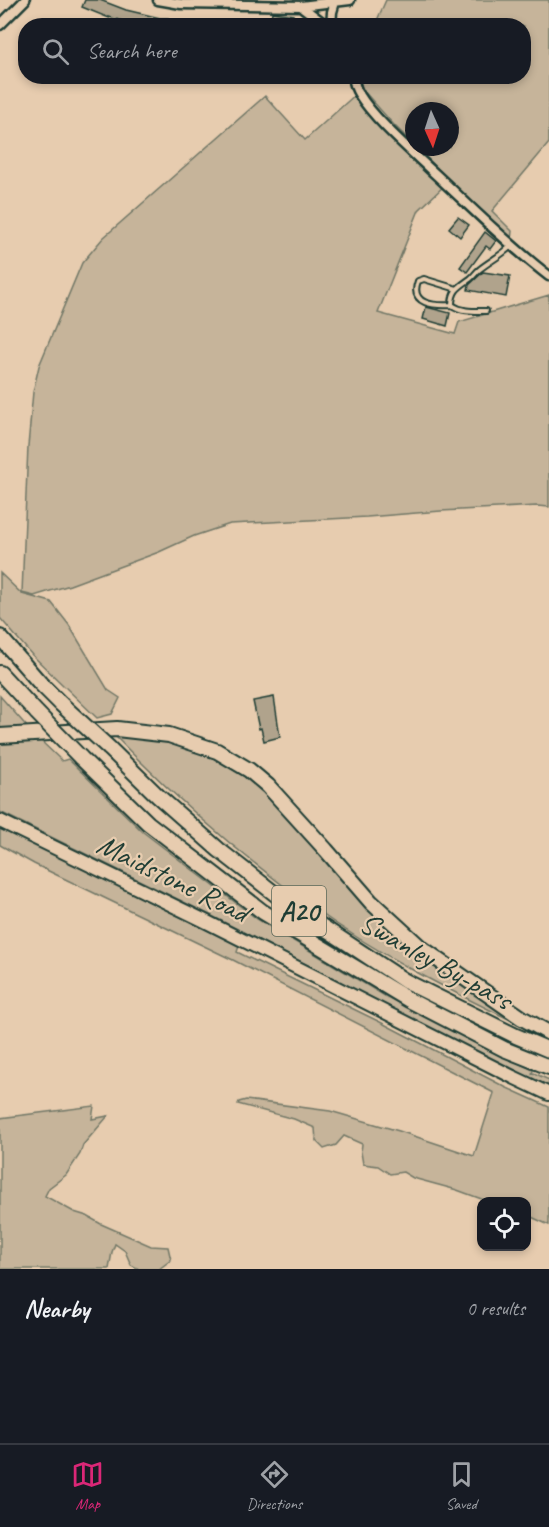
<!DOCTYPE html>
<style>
:root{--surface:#171b24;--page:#20242c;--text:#f1f3f6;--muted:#9ea1a6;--line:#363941;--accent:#db2777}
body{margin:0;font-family:Caveat,sans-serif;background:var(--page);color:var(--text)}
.controls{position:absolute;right:18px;bottom:18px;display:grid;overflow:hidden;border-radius:12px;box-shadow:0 3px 9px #0003}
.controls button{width:54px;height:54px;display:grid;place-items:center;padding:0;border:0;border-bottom:2px solid var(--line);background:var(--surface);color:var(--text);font:30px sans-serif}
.compass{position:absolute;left:405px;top:102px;width:54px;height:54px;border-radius:50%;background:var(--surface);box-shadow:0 3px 9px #0003;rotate:177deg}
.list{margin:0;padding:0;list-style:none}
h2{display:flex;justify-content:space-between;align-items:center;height:78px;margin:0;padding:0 24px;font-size:26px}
h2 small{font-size:20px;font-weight:400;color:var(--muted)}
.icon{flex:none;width:33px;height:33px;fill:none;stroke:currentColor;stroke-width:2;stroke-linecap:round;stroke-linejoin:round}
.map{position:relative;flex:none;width:549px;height:1269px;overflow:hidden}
.search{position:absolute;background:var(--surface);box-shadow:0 3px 9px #0003;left:18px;right:18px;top:18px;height:66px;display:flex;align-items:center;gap:15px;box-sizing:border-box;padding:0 21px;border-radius:24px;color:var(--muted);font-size:22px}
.sheet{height:174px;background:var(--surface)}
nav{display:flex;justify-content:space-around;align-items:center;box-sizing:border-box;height:84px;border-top:2px solid var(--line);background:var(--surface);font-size:16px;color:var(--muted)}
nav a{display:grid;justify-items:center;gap:3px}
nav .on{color:var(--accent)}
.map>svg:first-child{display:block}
.green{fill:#c6b49a;stroke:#727867;stroke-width:1.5}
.building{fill:#b0a38c;stroke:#1f3d34;stroke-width:1.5}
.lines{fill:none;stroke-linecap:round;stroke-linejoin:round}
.service-casing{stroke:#1f3d34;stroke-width:8}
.minor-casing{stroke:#1f3d34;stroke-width:13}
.secondary-casing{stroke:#1f3d34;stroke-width:16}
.trunk-casing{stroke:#1f3d34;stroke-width:18}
.service{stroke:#e7ccaf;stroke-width:4}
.minor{stroke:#e7ccaf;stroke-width:8}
.secondary{stroke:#e7ccaf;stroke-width:12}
.trunk{stroke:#e7ccaf;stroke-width:14}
.trunk-bridge-casing{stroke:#1f3d34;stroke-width:18;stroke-linecap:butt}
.trunk-bridge{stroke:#e7ccaf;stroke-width:14}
.labels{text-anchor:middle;stroke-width:4.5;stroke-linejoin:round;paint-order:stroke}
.shield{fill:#e7ccaf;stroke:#5b6859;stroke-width:1.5}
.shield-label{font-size:28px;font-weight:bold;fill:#1f3d34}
.street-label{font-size:30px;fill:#1f3d34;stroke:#e7ccaf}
</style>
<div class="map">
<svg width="549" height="1269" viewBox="0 0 549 1269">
<rect width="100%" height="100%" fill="#e7ccaf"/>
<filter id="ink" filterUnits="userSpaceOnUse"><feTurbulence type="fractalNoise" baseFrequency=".0167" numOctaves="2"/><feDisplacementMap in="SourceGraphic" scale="12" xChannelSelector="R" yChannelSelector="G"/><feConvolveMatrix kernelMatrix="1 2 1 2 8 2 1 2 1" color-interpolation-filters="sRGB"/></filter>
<g filter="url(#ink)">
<path class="green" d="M386,0H549V143L492,211L512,231L511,241L416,147H450V111H414V145L394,125L362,89L360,77L524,76V26L375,25Z
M357,93L446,184L419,210L378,313L455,334L459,322L549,295V507L537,506L441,511L367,517L230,524L194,536L159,552L70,585L34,596L22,593L28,446L33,392L39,366L82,263L103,238L265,96L305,140Z
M0,573L22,594L51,602L69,625L108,690L120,698L112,714L97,718L32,655L0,618Z
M0,696L30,730L0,731Z
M115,736L172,743L216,759L255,783L289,816L366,906L445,973L524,1025L523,1026C450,991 377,954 312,907C241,856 175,798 115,736Z
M40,740L62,761L68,759L143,832L257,919L385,996L457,1033L533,1070L532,1074L534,1073L549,1080V1086L516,1072L208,914L0,812V742Z
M0,827L239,946L237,952L382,1023L505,1087L549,1107V1225L527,1215L526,1202L487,1201L457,1190L413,1178L403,1172L390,1174L378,1166L363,1164L361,1152L362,1144L344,1136L336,1145L324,1149L316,1141L315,1128L294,1119L238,1104L239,1102L246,1100L330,1111L399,1131L474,1156L494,1093L233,960L34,864L0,845Z
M94,1106L92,1119L108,1116L83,1145L80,1154L66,1175L49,1188L45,1196L74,1212L87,1216L101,1224L151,1246L168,1247L171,1260L159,1269H139L131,1265L125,1251L115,1244L112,1252L109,1269H0V1118Z"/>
<path class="building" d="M85,0H100L126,10L160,18H168V20L178,23L177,26H132L123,23V21L109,17V18L82,7Z
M272,12L293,15L291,26L270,24Z
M458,217L469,225L460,237L449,228Z
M485,232L496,241L490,249L486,246L467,272L460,267Z
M483,272L510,276L506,297L468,290L469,285Z
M426,307L450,313L447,326L423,319Z
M274,697L280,737L264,741L261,728L259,729L253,701Z"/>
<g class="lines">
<defs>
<path id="service" d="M273,79L285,76
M452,305C435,306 409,305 418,281L424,279L457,289
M486,311C474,311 462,312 452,305C452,290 459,287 470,279C474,276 476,272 480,269C490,261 502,255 511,246"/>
<path id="minor" d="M158,0L181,4L301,6L350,0
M301,6L327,26
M0,25L25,0
M331,26L332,12L335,2
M353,76C354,83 355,88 359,94C374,119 410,150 432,171C470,206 507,244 549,276"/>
<path id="secondary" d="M0,821L203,920L513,1077L549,1094"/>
<path id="trunk" d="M0,637L40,683L61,704
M0,673L37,713
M0,736L117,729L169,735L217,751L249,770L268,786L326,850L371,902L420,947L522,1018L549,1033
M109,748L158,796L219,850L288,904L405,981L516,1036L549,1050
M80,757L148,823L263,912L409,1000L504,1049L549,1067"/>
</defs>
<use href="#service" class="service-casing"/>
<use href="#minor" class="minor-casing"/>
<use href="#secondary" class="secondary-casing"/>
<use href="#trunk" class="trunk-casing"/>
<use href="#service" class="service"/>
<use href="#minor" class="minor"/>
<use href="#secondary" class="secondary"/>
<use href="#trunk" class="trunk"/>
<defs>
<path id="trunk-bridge" d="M61,704L109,748
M37,713L80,757"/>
</defs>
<use href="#trunk-bridge" class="trunk-bridge-casing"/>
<use href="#trunk-bridge" class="trunk-bridge"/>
</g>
</g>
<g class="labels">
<rect class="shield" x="272" y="886" width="54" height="50" rx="4.5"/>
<g class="shield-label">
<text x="299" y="921">A20</text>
</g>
<g class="street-label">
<text transform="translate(173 878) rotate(26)" y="10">Maidstone Road</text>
<text transform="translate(436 961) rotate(29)" y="10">Swanley By-pass</text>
</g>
</g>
</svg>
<div class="controls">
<button><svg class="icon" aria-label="locate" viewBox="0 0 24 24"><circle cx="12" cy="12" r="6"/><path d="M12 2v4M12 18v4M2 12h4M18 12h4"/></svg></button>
</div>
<svg class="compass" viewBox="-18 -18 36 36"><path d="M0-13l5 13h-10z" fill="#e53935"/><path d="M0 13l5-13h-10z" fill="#9ea1a6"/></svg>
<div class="search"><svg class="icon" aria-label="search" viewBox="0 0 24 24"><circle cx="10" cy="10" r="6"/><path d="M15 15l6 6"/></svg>Search here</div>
</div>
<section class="sheet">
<h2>Nearby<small>0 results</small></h2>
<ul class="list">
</ul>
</section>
<nav>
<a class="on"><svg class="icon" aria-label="map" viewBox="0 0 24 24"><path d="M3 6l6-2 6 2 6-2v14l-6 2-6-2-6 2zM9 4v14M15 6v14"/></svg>Map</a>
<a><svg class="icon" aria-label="directions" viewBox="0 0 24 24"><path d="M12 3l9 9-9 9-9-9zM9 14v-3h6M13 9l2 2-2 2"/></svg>Directions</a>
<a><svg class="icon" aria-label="saved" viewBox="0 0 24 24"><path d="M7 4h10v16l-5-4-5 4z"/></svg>Saved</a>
</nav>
